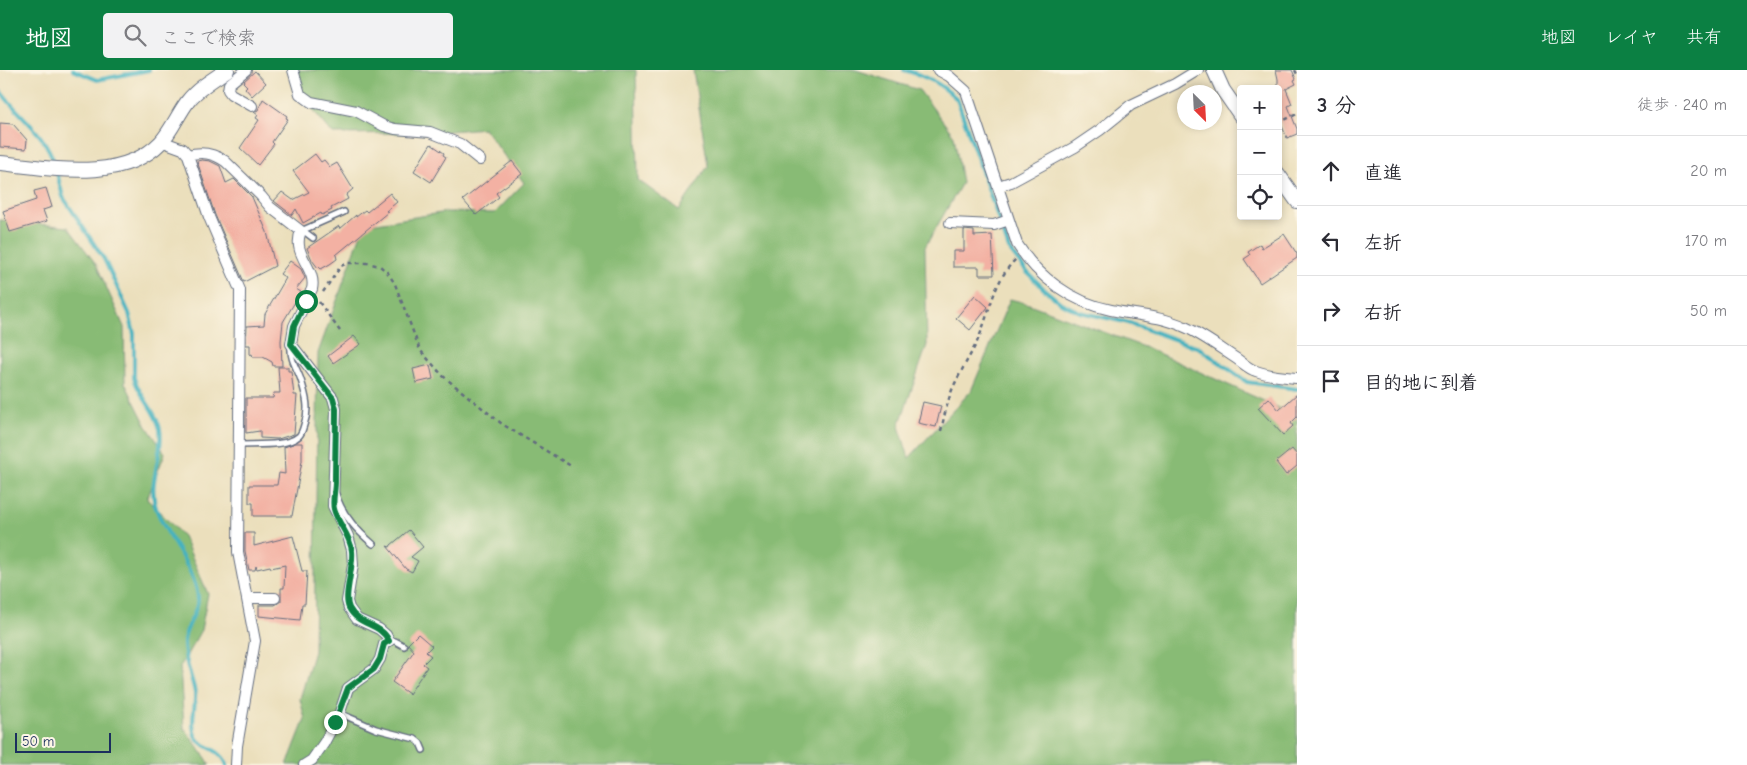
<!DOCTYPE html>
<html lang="ja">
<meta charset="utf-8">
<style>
:root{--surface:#fff;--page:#f2f2f3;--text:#2b2b33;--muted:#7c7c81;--line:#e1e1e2;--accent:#0b8043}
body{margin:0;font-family:"Comic Neue","Klee One",sans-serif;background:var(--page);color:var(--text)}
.controls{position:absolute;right:15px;top:15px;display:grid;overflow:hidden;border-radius:5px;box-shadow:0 2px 8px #0003}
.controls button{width:45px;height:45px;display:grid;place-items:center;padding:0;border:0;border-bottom:1px solid var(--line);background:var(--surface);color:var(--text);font:25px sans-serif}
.compass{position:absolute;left:1177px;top:15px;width:45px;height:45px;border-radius:50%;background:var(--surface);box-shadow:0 2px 8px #0003;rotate:156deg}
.scale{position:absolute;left:15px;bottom:12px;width:96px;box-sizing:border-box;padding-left:5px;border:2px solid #1b2f5e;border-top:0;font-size:14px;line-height:18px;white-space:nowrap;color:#1b2f5e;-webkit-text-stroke:4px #fcf5e5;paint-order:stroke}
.stop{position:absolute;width:15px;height:15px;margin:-11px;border:4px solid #0b8043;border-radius:50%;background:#fff}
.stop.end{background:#0b8043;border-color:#fff;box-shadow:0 1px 5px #0008}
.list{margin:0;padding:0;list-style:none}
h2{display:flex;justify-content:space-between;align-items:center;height:65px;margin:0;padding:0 20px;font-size:21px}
h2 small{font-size:16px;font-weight:400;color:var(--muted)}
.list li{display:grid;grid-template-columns:32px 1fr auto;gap:15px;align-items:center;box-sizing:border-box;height:70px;padding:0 20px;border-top:1px solid var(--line)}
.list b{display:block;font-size:19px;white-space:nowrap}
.list em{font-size:16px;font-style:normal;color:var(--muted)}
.icon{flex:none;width:28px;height:28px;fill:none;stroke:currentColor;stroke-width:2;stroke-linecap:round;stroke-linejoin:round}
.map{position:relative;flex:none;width:1297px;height:695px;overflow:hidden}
header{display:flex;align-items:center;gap:30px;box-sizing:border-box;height:70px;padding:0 25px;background:var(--accent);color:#fff}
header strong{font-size:24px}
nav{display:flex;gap:28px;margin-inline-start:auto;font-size:18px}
.search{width:350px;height:45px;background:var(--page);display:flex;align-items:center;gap:12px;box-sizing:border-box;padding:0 18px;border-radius:5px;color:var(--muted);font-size:19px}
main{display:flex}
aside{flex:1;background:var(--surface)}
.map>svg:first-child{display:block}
.forest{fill:#88bb75;stroke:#52756a}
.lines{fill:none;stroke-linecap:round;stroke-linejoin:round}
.stream{stroke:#44b2c0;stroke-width:4}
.building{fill:#f3b1a3}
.lane-casing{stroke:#646d7f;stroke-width:8}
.street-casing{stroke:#646d7f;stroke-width:12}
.secondary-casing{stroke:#646d7f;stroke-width:16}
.path{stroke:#646d7f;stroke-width:2.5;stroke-dasharray:4 4;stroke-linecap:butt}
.lane{stroke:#fff;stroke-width:5}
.street{stroke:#fff;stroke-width:10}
.secondary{stroke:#fff;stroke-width:14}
.route{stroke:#0b8043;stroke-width:6}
</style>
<header>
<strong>地図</strong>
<div class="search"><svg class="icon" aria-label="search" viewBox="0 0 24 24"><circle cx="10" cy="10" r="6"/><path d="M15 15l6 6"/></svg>ここで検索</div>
<nav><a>地図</a><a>レイヤ</a><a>共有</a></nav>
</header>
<main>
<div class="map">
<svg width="1297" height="695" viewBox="0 0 1297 695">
<rect width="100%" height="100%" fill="#fcf5e5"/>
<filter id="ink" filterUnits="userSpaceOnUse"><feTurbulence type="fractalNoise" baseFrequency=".02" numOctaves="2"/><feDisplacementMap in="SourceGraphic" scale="10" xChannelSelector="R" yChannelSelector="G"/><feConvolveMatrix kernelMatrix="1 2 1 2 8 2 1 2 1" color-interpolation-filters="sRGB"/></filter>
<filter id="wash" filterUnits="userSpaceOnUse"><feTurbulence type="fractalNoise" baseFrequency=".0096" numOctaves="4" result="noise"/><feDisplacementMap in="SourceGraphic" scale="20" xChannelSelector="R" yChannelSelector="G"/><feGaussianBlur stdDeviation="1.12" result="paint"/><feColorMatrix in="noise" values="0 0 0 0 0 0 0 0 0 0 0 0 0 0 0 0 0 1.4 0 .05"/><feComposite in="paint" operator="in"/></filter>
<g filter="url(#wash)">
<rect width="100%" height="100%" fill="#ebdfbc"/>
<path class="forest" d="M298,0H636L638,110L679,140L708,96L693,0H856L919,20L954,66L962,113L925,177L927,275L899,356L909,388L971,321L1010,229L1029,234L1149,279L1297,346V695H287L305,649L300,629L314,581L318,283L364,155L447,142L495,143L524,113L484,58L428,63L333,64L300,24Z
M0,150L68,157L96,194L124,257L125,313L146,355L165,383L147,429L183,466L208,524L201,560L180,597L184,658L206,688L210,695H0Z"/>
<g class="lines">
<path class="stream" d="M73,0L97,10L149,0
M904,0C926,6 940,13 957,29L1009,179L1027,202L1045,220L1061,233L1080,242L1129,253L1199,278L1247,312L1297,319
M0,21C19,46 47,64 55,96
M57,103L63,127L104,189L129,243L134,264V308C139,326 156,340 160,359C164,384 147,413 156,438C165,466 196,499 198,528C198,543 185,556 184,571C183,589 192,606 195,623C196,636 190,652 195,665C198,677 221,677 227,695"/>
</g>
<g id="blocks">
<path class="building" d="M1276,0H1292L1296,9L1294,10L1296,14L1286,19L1292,34L1288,36L1297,59V64L1287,68L1278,47V9Z
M255,1L266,13L252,26L245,18L247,16L243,12Z
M263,29L287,46L286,48L288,49L272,72L274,74L258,95L240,78L259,50L256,48L258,45L254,42L258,40Z
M0,53L13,54L27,70L26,79L0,77Z
M431,74L444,83L443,85L446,87L431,112L414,101Z
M315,84L321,92L324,90L330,97L337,93L353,119L346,125L348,129L331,138L332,140L322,145L321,143L303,153L296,139L292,145L274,131L282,122L293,130L309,122L293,101Z
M202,90L210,91L220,96L226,113L234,109L252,127L267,162L275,196L244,212L215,145L197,91Z
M512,91L522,104L496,123L499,127L476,145L463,130Z
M46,118L52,137L43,140L47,151L10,162L3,141L36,130L34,121Z
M390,123L397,132L386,141L388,142L336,185L337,189L330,194L321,199L319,197L318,198L312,190L307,178L339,156L340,159L356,145V147L365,140L367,142Z
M964,160L974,161V166L992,165L994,205H979V197H953V181H964Z
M1284,164L1297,184V188L1260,213L1244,189L1250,185L1248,182L1260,174L1262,178Z
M290,191L301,199L305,208L296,219L301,222L283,252L281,271L282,296H273L272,292L263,287H253L252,284L250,285V275H246L247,256L264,255L265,244L286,208L280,204Z
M975,225L988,237L970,260L956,248Z
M354,266L361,274L333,293L328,286Z
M430,295L433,309L416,313L413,299Z
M278,297H288V301H291L294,325H297L294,364L278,369L260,368V361L246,363V328H273L274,323H280Z
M1297,324V347L1291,353L1293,356L1283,365L1258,338L1269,328L1279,340Z
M923,332L941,336L936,357L918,353Z
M296,373H302V391L292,446H253V433H249V415H277L279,403L285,404L284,377Z
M1292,379L1297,385V396L1286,405L1276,392Z
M409,460L423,477L411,487L418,491L412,502L406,499L387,476L390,477L391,475Z
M245,463H254V476L293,466L302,501H307L305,534H302L300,550L259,546V535H275L281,531V518H284L285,495L271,498L270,496L257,499L256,496L255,500H249L245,481Z
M418,564L432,576L426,582L431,586L423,594L427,597L409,624L392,612L414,581L408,574Z"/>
</g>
</g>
<g filter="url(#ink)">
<use href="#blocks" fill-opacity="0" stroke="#646d7f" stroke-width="1"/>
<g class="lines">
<defs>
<path id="lane" d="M313,168L305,162L301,161L344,142
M239,375C255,374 287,377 299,366C302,363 303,358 304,355C310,339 306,326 301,310C297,298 290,290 291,277
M336,424C342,445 357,461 373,474
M389,571H395L404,576
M339,643L376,659L415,669L420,673L423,680"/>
<path id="street" d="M246,0L229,14L228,20L231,24L252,36
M293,0L300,24L311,32L356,41L384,56L395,59L430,62L460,74L480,90
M938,0L949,6L966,21L1017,174C1038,207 1071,232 1111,240C1135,245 1161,246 1185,257C1203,265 1220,278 1237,289C1243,293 1249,299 1256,301C1269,306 1284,307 1297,308
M161,71L183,79L188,85L209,147L240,220L238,482L255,571L237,676L236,695
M188,85C202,81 213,83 225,91L261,126L270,137L301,161C291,185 317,198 312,219L294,256L291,274L333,328L336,339L333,436L348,466L352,480L353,495L347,531L349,538L357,549L379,559L386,565L389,571L384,574L380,589L374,599L348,618L339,645L324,673L312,690L304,695
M998,116L1011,112L1075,77L1100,60L1131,35L1175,14L1198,0
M950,153L994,155L1009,150
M247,528H275"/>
<path id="secondary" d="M1214,0L1223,20L1241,46
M0,93C50,98 122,113 161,72C172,60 178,44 188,31C198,18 214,9 227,0
M1278,104L1297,131"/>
</defs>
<use href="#lane" class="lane-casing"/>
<use href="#street" class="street-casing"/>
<use href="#secondary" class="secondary-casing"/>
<path class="path" d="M1295,0L1297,4
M1278,53L1297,44
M323,222L341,196L347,193H367L380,196L388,203L395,214L420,280L443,306L502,354L571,396
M319,232L340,261
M941,361C944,347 947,333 952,320C959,304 969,288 977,272C990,243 993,211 1016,189"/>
<use href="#lane" class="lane"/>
<use href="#street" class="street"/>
<use href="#secondary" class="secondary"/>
</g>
</g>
<g class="lines" filter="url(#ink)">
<path class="route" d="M306,231L294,256L291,274L333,328L336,339C336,363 335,388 335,412C335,421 332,431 334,439C337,453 350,464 352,481C354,497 343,526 349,538C358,556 381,553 389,571L384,574L380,589L374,599L348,618L335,652"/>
</g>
</svg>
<div class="controls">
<button>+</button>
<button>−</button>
<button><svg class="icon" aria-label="locate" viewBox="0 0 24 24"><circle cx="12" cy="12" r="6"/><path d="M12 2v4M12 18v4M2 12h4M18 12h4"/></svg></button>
</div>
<svg class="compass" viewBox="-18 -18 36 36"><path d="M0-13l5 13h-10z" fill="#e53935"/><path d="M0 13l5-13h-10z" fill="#7c7c81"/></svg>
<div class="scale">50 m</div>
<div class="stop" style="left:306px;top:231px"></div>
<div class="stop end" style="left:335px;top:652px"></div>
</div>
<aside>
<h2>3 分<small>徒歩 · 240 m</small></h2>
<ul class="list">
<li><svg class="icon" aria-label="ahead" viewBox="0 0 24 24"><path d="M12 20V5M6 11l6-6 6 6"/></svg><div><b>直進</b></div><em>20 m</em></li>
<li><svg class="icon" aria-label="left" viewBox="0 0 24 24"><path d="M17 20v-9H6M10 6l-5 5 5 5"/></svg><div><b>左折</b></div><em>170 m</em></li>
<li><svg class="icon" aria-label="right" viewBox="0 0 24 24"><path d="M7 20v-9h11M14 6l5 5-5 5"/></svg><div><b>右折</b></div><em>50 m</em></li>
<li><svg class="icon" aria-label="arrive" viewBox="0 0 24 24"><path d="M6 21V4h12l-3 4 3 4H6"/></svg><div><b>目的地に到着</b></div></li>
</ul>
</aside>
</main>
